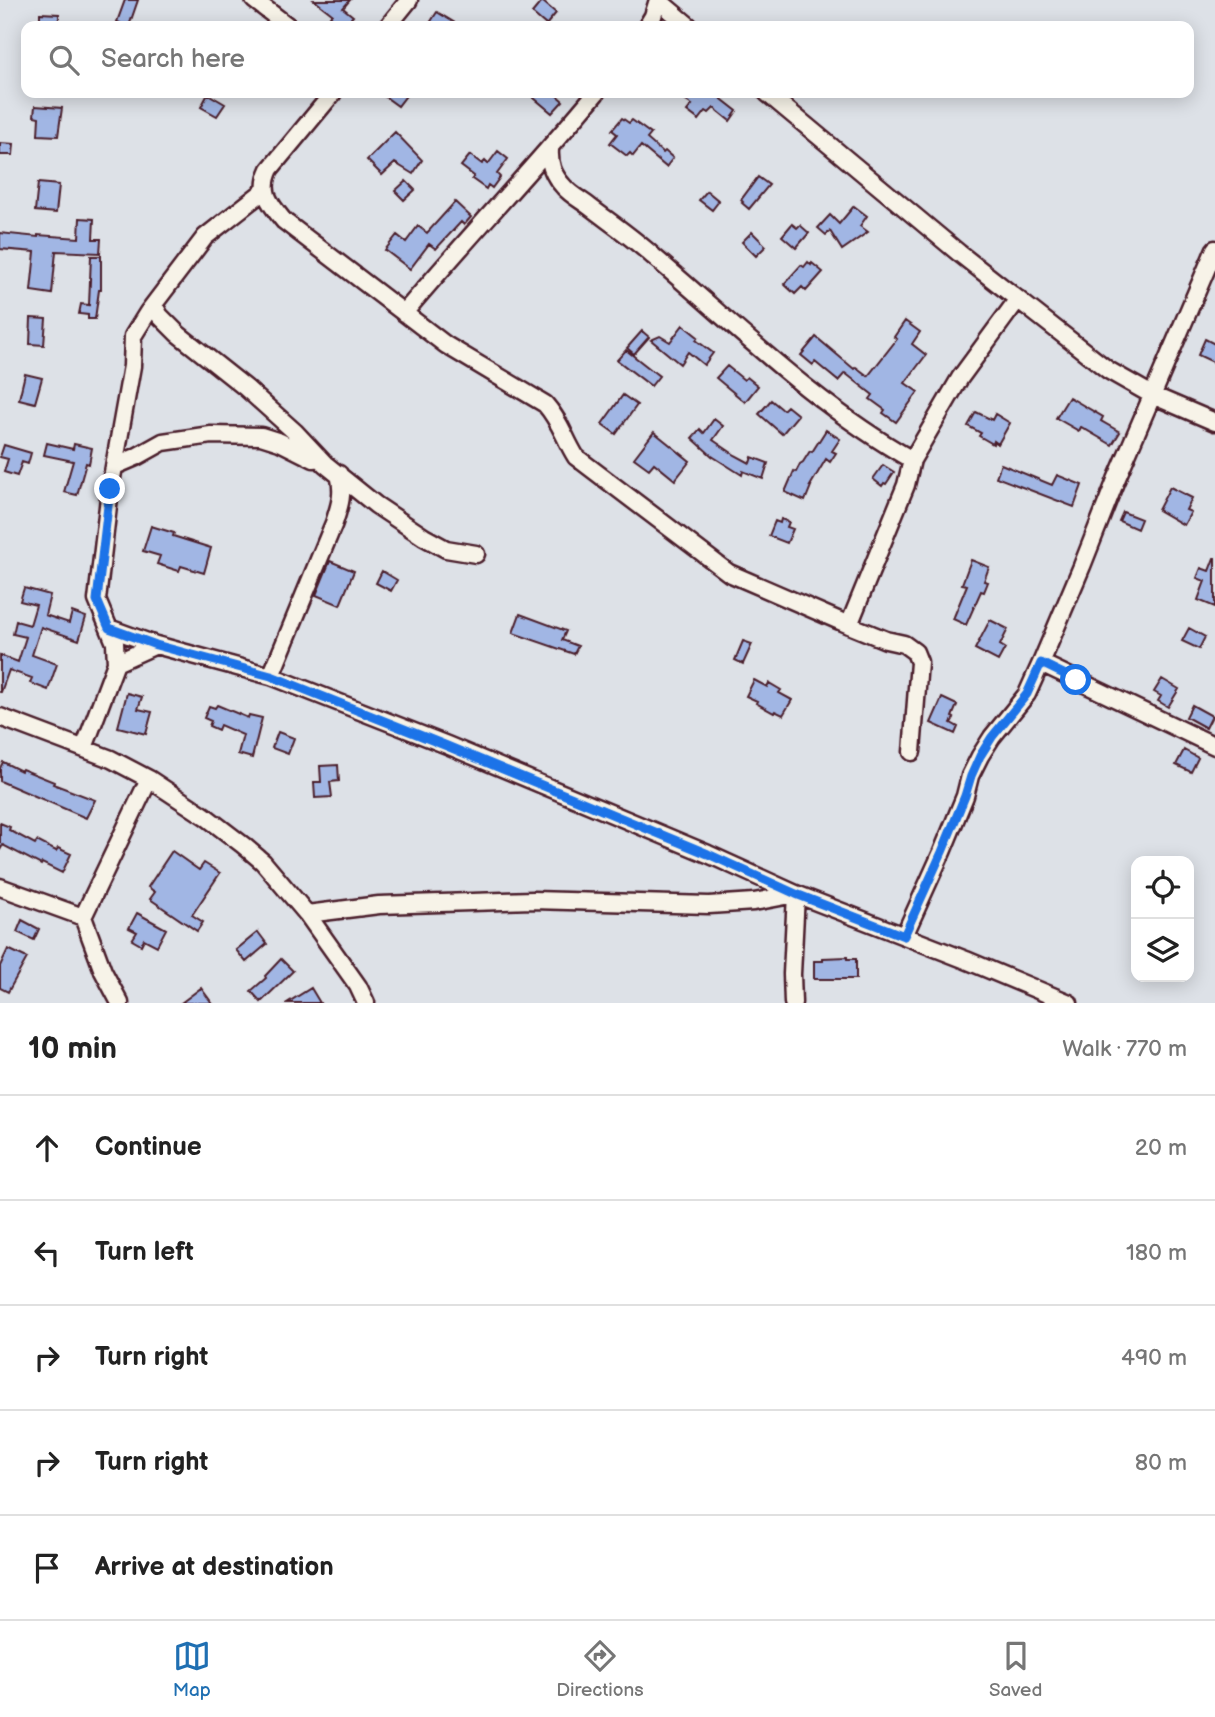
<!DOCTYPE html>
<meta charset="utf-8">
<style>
:root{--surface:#fff;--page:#f6f6f6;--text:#222;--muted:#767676;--line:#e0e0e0;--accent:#1f6fb2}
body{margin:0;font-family:"Balsamiq Sans",sans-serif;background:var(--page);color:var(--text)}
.controls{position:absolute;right:21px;bottom:21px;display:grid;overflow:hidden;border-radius:14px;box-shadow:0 4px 18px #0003}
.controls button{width:63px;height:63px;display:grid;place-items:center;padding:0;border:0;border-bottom:2px solid var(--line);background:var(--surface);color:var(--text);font:35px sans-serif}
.stop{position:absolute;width:21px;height:21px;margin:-16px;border:5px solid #1a73e8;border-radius:50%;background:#fff}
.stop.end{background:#1a73e8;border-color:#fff;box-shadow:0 2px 7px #0008}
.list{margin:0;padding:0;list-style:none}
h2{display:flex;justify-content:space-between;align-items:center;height:91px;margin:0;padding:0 28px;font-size:30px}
h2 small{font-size:23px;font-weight:400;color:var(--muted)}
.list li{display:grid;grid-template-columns:46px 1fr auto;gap:21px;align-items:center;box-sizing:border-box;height:105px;padding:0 28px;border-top:2px solid var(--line)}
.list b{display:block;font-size:26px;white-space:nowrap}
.list em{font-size:23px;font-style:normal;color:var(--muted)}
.icon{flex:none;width:38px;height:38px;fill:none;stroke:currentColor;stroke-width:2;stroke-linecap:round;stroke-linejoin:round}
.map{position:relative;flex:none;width:1215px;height:1003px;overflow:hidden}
.search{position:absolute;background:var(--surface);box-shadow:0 4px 18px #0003;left:21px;right:21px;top:21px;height:77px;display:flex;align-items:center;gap:18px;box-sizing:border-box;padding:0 24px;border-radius:14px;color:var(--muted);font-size:26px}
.sheet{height:616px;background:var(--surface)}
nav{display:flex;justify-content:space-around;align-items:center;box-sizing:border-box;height:98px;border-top:2px solid var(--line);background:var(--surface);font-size:19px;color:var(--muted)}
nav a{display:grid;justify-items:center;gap:4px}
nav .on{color:var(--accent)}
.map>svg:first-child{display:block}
.building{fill:#a1b6e4;stroke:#4a1f2b;stroke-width:2}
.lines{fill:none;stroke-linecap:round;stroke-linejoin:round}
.minor-casing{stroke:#4a1f2b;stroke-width:21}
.minor{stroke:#f7f3e8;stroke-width:16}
.route{stroke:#1a73e8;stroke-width:9}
</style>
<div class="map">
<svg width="1215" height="1003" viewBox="0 0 1215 1003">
<rect width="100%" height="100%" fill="#dde1e7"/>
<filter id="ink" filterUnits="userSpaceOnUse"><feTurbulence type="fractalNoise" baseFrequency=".0143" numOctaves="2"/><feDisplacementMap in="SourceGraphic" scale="14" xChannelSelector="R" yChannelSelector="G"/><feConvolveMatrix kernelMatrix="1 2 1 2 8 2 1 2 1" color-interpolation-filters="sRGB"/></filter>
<g filter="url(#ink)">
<path class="building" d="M125,0H138L129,26H119L120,23L117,22Z
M314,0H350L343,8L353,16L344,26H339L330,16L332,14Z
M542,1L556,13L546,25L532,13Z
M437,12L460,26H428Z
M40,13L59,14V26H43V24H40Z
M380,93H408L398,106Z
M528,93H554L563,101L552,113Z
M674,93H714L737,111L730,121L714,108L709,113L706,111L699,120L687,111L692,105Z
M208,94L225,104L217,116L201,107Z
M35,106L62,108L58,136L38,135L39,117L34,116Z
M622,118L629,123L632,120L651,134L647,139L663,153L665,151L673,158L666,167L641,146L633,156L630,153L627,156L610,143L617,134L612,130Z
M395,132L422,160L413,174L395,163L382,175L367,160Z
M0,143L14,144L13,155H0Z
M498,151L508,159L497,174L500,177L492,188L488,185L486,189L472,179L474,176L461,166L470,155L482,164L485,161L488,164Z
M758,177L769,185L749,209L742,203L743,202L741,200Z
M406,181L415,190L404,200L395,191Z
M38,183L59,185L56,213L35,211Z
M707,191L719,201L712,210L699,200Z
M455,202L471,217L464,225L461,222L436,249L429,244L410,269L385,250L397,235L406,242L418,226L427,233Z
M854,206L867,216L860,226L868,232L842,250L830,231L826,235L818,228L830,215L839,224Z
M80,218L94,219L93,239H101L100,253L56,251L52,294L31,291L35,252L0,249V233L38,237V235L79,238Z
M792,224L797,228L800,225L809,233L796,248L782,236Z
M752,232L766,246L756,256L742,242Z
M91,256H101V290H99L95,319H88V315L79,314L81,304L89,305Z
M808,262L811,265L812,263L823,272L806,291L802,287L795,294L784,284L801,265L804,267Z
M31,318L46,319L44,345L30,344Z
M905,321L920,332L912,344L926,355L905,383L918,392L896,422L883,413L885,410L870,399L873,395L845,373L838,381L815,362L813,365L801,355L816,337L854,369L856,367L868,376L897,339L894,337Z
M683,325L698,337L696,340L713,353L704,365L688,352L680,364L651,340L660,336L670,342Z
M642,331L649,337L634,354L627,348Z
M1205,339L1215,344V363L1198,355Z
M626,350L659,376L651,386L617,360Z
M727,366L744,380L747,377L758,386L745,402L716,378Z
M25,374L42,378L35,403L19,399Z
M623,395L637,405L616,434L602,424Z
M1069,397L1103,417L1101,421L1120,432L1112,445L1081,427L1079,431L1056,418Z
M771,400L783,410L787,406L798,415L782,434L759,414Z
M976,412L992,420L995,414L1010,423L998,444L994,441L993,444L979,436L981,433L968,426Z
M714,419L723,426L713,440L735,455L750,463L752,457L768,463L763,479L743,471L742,475L712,456L692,438L700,429L704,433Z
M826,430L840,439L832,451L836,453L830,462L826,459L810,486H811L805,501L785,492L794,471L796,472L800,464L803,462L810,451L812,452Z
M654,432L690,461L675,480L654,463L649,469L634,458Z
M47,443L73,449L74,444L92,448L89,464L86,463L77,495L64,492L73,461L44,455Z
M4,445L31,453L28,464L22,462L17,476L4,472L8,459L0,457Z
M1001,464L1052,485L1057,475L1082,485L1074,507L996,477Z
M883,465L894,472L886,484L884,483L882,486L873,479Z
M1170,487L1192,498L1186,510L1191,512L1184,525L1158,510Z
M1123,512L1141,519L1137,529L1119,521Z
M781,519L789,522L787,527L793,529L787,543L769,536L775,521L780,523Z
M151,526L174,533L173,536L211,548L204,573L181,566L179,571L157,564L160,556L143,551Z
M1214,558H1215V607L1198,600L1205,581L1197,578L1201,568L1209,571Z
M971,560L989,567L984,581L988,582L984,592L981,591L966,625L953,619L967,585L962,584Z
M330,561L354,571L340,605L316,595Z
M382,571L397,580L391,591L376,583Z
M24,588L50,595L45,615L69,623L72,612L86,617L79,640L41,627L32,655L57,664L48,690L30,683L32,678L9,670L1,692H0V655L18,662L26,637L13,634L16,621L30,625L36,605L20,601Z
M520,614L566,631L562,640L578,646L574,654L513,633Z
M990,620L1008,629L1000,645L1005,648L998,661L975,649Z
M1189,628L1205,637L1199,649L1182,641Z
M743,641L752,644L743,664L735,660Z
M1162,679L1179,689L1168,707L1158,701L1161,696L1154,692Z
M754,680L767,687L769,683L781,690L779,693L792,700L783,715L775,711L774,713L756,703L757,701L746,696Z
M127,693L142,697L138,709L152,712L146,734L118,727Z
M942,698L957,705L952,717L954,718L951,723L958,727L955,734L931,723Z
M217,705L248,718L249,715L262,718L252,758L238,754L243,735L220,725L218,730L209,726L211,721L204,718L209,706L215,708Z
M1192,705L1212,716L1206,728L1186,717Z
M278,732L294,738L288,754L272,748Z
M1184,750L1198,758L1191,772L1176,765Z
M3,762L21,771L22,769L54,782L53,784L95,800L86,818L0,781V768Z
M338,765L339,781L330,782L332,797L315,798L314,782H321L320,766Z
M0,823L10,827L9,830L35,844L37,841L56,851L58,848L71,854L62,873L42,863L41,865L3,845L0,850Z
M172,851L199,870L204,863L220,873L192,915L203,922L197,931L150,899L155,892L148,887Z
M137,913L166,929L157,946L144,939L141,945L132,940L137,932L129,928Z
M22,920L39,929L34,940L17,932Z
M258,932L267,944L246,962L236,950Z
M8,949L27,958L8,992L0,988V966Z
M847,957V959H856V979H814V961H823V958Z
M281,959L293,971L261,1002L251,991L266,978L265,976Z
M201,988L212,1003H181Z
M311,988L320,1003H287Z"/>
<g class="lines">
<defs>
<path id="minor" d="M254,0L288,26
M658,0L689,26
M388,26L409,0
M647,26L653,16L658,0
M333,93L270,169C259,192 270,204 284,221L446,345L545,404C561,422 564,438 576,457L729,573L849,625L886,640L904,644L915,652L919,662L912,752
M767,93L959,253L1108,370L1152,395L1215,422
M550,149C549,165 553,175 564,187C571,195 581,200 590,207C611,223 633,238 653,256C737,327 816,406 912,460
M154,305L160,316L178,334L246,388L295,432L325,464L376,505L424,537L446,549L476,554
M404,313C467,238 534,168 596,93
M115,466L136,457L163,442L211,435L261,436L280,442L314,459
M849,625L906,485L912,460L960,378L1018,299
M109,628L156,645
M116,663L156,645L271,676L447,745L708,854L796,894L966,960L1069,1003
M1041,663L1215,746
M271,676L334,523C340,505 344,493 339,474
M0,717L111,759L149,779L205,816L243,845L263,862L307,914L358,986L366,1003
M84,748L116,663L115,643L97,600L110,489L132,366L133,336L148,312L205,237L265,190
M0,887L83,917L103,971L120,1003
M307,914L379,905L533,900L709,905L754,902L796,894L792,974L793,1003
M83,917L149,779
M904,936L942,852L965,796L970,776L980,756L992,737L1027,694L1041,663L1082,566L1116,480L1215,249"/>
</defs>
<use href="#minor" class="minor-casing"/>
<use href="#minor" class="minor"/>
</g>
</g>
<g class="lines" filter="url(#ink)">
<path class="route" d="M110,489L97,600L109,628L156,645L271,676L447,746L708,854L796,894L904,936L942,852L965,796L971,776L980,756L992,737L1027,694L1041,663L1076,680"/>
</g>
</svg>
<div class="controls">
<button><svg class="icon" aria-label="locate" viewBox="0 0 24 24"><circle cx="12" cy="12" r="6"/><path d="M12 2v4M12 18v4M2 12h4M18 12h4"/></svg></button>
<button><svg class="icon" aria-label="layers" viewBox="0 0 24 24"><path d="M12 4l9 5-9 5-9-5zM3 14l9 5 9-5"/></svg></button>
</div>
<div class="stop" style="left:1076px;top:680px"></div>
<div class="stop end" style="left:110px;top:489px"></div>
<div class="search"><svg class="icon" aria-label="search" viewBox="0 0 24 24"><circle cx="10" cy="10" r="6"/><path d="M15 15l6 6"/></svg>Search here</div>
</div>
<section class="sheet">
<h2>10 min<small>Walk · 770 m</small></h2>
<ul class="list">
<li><svg class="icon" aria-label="ahead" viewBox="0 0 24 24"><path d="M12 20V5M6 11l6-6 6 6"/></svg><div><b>Continue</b></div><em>20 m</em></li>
<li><svg class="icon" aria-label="left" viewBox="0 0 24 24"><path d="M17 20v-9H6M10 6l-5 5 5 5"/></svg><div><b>Turn left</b></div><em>180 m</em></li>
<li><svg class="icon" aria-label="right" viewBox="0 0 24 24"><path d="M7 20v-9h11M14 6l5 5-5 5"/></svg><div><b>Turn right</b></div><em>490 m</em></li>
<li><svg class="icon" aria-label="right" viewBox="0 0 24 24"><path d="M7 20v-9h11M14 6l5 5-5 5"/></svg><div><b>Turn right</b></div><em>80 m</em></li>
<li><svg class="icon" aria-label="arrive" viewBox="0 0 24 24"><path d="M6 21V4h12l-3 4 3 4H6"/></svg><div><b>Arrive at destination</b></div></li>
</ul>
</section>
<nav>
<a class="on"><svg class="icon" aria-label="map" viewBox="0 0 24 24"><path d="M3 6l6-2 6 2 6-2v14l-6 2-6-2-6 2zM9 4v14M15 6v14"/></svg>Map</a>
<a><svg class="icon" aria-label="directions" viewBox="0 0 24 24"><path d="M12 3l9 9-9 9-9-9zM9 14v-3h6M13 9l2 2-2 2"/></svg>Directions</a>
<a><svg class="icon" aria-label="saved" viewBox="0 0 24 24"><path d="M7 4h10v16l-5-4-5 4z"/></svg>Saved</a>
</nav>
